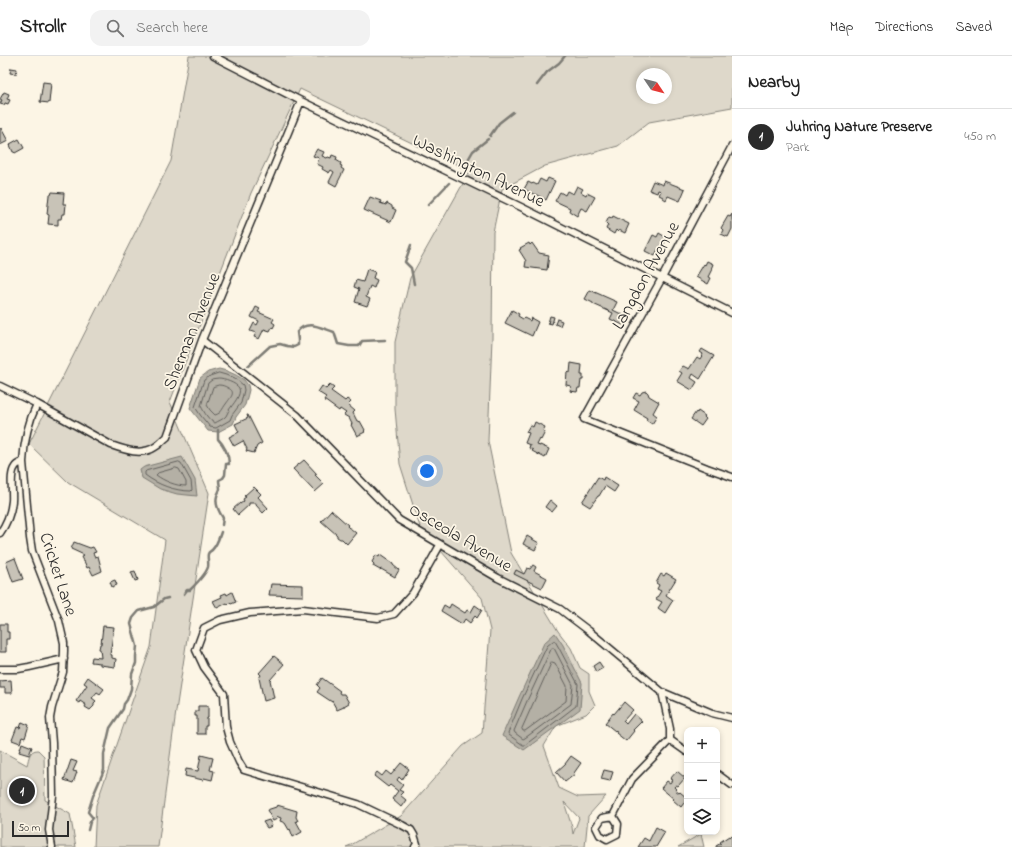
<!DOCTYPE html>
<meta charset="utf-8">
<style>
:root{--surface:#fff;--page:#f2f2f2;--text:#222;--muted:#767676;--line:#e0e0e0;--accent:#2b2b2b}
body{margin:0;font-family:"Indie Flower",sans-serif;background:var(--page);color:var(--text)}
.controls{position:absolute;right:12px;bottom:12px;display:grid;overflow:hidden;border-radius:8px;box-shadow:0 2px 6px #0003}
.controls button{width:36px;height:36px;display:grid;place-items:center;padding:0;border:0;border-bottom:1px solid var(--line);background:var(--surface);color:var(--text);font:20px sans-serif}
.compass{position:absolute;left:636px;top:12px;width:36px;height:36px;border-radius:50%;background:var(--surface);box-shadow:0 2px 6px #0003;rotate:125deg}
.scale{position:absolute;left:12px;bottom:10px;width:57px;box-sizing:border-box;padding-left:4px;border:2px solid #2b2b2b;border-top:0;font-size:11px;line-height:14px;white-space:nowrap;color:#2b2b2b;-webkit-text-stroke:3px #fcf5e5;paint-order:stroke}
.you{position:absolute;left:427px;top:415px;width:14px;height:14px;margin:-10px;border:3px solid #fff;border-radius:50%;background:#1a73e8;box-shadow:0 0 0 6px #1a73e833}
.badge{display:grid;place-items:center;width:26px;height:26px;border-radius:50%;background:var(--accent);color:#fff;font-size:13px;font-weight:700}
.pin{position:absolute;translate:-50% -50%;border:2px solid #fff;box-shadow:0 1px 4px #0006}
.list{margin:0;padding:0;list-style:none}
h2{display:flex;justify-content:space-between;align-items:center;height:52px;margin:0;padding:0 16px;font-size:17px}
h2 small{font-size:13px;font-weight:400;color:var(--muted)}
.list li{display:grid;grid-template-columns:26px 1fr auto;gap:12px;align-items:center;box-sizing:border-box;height:56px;padding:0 16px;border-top:1px solid var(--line)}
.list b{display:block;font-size:15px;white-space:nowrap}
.list p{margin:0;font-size:13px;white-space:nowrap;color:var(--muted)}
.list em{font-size:13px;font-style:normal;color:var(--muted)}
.icon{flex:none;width:22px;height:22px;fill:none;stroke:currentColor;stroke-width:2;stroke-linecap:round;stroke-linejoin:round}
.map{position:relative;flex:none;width:732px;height:791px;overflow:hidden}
header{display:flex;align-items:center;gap:24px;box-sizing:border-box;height:56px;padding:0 20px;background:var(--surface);border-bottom:1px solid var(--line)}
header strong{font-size:19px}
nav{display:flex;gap:22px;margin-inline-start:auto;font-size:14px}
.search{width:280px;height:36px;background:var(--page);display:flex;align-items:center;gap:10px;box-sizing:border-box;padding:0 14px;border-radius:12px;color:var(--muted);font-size:15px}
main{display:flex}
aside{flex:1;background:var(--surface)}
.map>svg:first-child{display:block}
.green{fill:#ded8ca;stroke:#84827a;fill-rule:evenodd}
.water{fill:#b4b0a5;stroke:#7d7b74}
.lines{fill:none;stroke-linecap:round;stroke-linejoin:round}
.shore{stroke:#62605c;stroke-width:1}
.stream{stroke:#7d7b74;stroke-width:2.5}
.building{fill:#c8c3b7;stroke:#2b2b2b}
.street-casing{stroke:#2b2b2b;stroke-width:9}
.street{stroke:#fcf5e5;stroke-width:6}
.labels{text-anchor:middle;stroke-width:3.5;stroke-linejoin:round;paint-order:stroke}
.street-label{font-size:18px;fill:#2b2b2b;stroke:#fcf5e5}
</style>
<header>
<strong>Strollr</strong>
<div class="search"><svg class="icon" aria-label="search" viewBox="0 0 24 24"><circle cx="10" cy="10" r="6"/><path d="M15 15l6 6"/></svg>Search here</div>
<nav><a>Map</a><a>Directions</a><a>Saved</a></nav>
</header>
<main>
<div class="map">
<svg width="732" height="791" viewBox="0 0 732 791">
<rect width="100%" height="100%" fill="#fcf5e5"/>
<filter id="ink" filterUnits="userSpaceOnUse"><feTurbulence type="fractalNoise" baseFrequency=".025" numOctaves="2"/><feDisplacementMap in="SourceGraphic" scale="8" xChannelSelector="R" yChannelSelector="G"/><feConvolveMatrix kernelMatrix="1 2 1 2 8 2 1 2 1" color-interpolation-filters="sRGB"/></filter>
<g filter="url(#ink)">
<path class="green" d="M189,0H732V51L649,66L618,90L545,110L502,133L493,176L492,282L488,385L511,497L558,575L571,592L580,612L589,618V635L595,649L586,658L556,670L544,690L559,732L578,741L606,740L588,760L585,791H346L351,789L401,760L463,690L482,677L490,574L482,542L420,471L400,408L395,353V286L410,222L470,115L300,33L251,137L170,346L209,437L176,655L158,791H94L96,749L151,591L165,484L68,426L29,388L171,105ZM642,18H666V42H642ZM564,746L579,762L573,778L572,771Z
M0,694L27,709C29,702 29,694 38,694L44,700L45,744L70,758L76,791H0Z
M701,778L704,791H678Z"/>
<path class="water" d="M219,313L227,315L236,319L244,324L248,329L249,334L248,338L245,349L236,361L233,368L218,376L208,375L190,352L200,322L208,316Z
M182,401L195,424L197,440L177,438L160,433L142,422L140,414L144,411Z
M555,577L563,589L582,627L580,653L524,694L502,680L519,641L544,587Z"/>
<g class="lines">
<path class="shore" d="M219,317L226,319L237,324L243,329L244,334L241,347L232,359L230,364L216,372L210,371L201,360L195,351L204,324L210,320Z
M219,323C224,323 236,327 239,332C242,339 232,349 229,354C228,356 227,358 226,360C224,363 218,365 215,367C209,365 204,356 201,350L208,327L212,324Z
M219,329C222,329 225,330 228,332C237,336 230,342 226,348C222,353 222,357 215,359L210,354L207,349L213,331Z
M179,406L181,407L191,425L192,434L191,435C175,435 158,429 145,419V416L146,415Z
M176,412L179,413L186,426V430C176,430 164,425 156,419L158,417Z
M555,585L559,592L578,628L576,650L525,689H523L509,679L508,677L522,643L547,590L553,585Z
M552,592H554L555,594L573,629L571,648L525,682L523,683L515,677L514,675L527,645Z
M552,606L555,607L567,630L566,645L525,675H523L522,673Z"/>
<path class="stream" d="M537,29L547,16L559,7L565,0
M490,80L499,67L513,56
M465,109L473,95L488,83
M428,149L449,127
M411,189L405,206L411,212L414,228
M248,310L270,290L280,288L287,290L294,291L298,289V284L297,276C307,263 321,272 334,276L338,288L349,290H359L362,285L385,284
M218,374V383C224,389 229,399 229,408H226L225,419L223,422L219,424C219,427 220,430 220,433C219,436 218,437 217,440C215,447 219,456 223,462L222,469
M184,538L187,534H190C195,529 206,518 208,511C209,507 207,501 208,498C209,495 210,496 212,494C217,489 219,482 221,476
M88,774L90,766L93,762L88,756L93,740L104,714V698L110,672L123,653L124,648L127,644L131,633L132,618L136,607V600L137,590L131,568L133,562L139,555L154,551L164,543L168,542"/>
</g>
<path class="building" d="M11,12L17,13L16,18L10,17Z
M43,26L51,27L49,47L40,46Z
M4,36L9,38L7,43L10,44L8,48L5,47L4,49L0,48L2,44L0,43Z
M1,72L8,85L0,89V73Z
M19,83L24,92L15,97L14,96H13L10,89H11L10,88Z
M317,93L324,96L322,100L327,102L328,101L331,102L332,99L337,101L336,104L341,107L340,109L342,110L341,112L344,114L336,130L329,126L334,116L331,114L329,117L322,113L323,111L317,108L319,102L313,100Z
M548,122L555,125L546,144L535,138V139L524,133L528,126L532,128L533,127L537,129L540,123L546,126Z
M653,125L663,129L664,125L685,133L680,145L668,140L666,144L663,142V141L659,139L661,135L658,134L657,137L649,134Z
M577,130L583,133L581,136L586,139L587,137L595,141L587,155L581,152L577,160L569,155L570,152L555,145L560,136L565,139L567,135L573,138Z
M52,136L64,137L63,148H66L65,158H62L61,163H58V169L48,168L49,159L47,158L49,139H51Z
M370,141L381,145L380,147L386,149L387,147L392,150V152L396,154L391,166L364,154Z
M732,158V173L728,181L721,178L723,174L721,172L728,160L730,161Z
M613,160L629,168L625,177L619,174L618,176L616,174L614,178L606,173L608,169L606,167L609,161L612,162Z
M659,177L667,182L664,188L663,187L659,193H658L655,200L645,195L653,179L657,181Z
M529,187L530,189L532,187L539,197L549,199L547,214L525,211L526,205L519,194L521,193L520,192Z
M707,205L713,208L711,213H712L708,221L711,222L708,228L696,221L704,208L705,209Z
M367,213L375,216L373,222L377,224L374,232L370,230L366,241L370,243L367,250L355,246L359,233L354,231L356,224L363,226Z
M590,234L617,246L613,254L627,261L623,269L610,263L613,257L593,248V247L585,243Z
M256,251L260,253L258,256L274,263L272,266L275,268L273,272L272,271L270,275L264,273L259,283L254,281L256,277L250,275L254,267L257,269L259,265L251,261Z
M512,254L519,258L518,260L523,263L524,262L530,265L531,262L538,266L532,280L505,267Z
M550,260L554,261L552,268L548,267Z
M557,263L562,265L560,270L555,268Z
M702,293L714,300L700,323L693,318L691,322L697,326L692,334L677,325L682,317L679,315L683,310L689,313L697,301L700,303L703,298L700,296Z
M571,307L582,309L581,319H583V324H581L580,332H578L577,336L570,335L571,330L566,329L567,316L570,317Z
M330,329L334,332L331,335L345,345L347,343L351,346L348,349L355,355L353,357L357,365H358L359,366L360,365L365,374L364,375L365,376L357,380L351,369L352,368L349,362L344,359L346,357L340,353L339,355L324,344L326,341L318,336L322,330L326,333Z
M646,335L648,337L649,340L659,346L653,357L657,360L652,368L646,364L647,362L634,354L639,345L633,342L636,337L640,339L642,336Z
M698,355L705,360L704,361L706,363L701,370L691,363L696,356L697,357Z
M247,359H248L262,387L257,390L254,397L246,395L247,393L243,385L234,390L229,381L239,376L235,368L248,362Z
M535,366L545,371L543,375L545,376L541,384L540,383L537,389L540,390V389L549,393L545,402L532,395L533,394L529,392L530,389L525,387L529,377L526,376L530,369L533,371Z
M304,404L317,418L315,419L324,428L315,436L293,413Z
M598,421L603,424L604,421L618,430L614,436L605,430L599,440H598L590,451L582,446Z
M254,431L261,438L258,441L268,452L263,457L256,449V447H249V449L238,459L233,453L240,447V448L244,445L243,443L246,441L244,440Z
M550,444L557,450L552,456L545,451Z
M331,454L348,469L347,470L349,472H350L356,477L347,488L342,483H340L337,481V479L321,465Z
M527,480L539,487L535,494L523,488Z
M74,486L90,492L93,491L96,496L93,497L95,501L98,500L102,515L93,519L89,511L87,512L84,505H83L81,501L84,499L71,493Z
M376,499L379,501L380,499L393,508V509L399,514L395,521L381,513L380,514L373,510L374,508L372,506Z
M15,502L23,523L13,526L6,506Z
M533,509L536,511L534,515L547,522L542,532L514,518L516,514L524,518L527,512L530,513Z
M135,515L138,524L135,525L131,516Z
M666,517L676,523L666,539L673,544L665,557L658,552L662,546L656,543L661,535L657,533L659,529L656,527L661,518L664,520Z
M115,524L117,529L112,531L110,526Z
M271,528L303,529V540L269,539Z
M232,536L236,546L231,548L230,547L227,548V547L217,552L213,545L222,541L221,539L226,537L227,539Z
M451,548L465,557L467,554L471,556L475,549L482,554L477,562L475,560L470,567L465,563L462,568L441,555L444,549L449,552Z
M0,568H7V576H9V583H6V596H0Z
M103,570L114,571L110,599H112V602L116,603L115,611L100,609V607L91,606L92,601L101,602L100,593H99L100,588H101Z
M274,600L284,608L270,624L274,642L264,645L259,622L261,619L259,617Z
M599,606L603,612L596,616L593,610Z
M88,621L104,633L100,638L97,636L92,642L96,645L94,647V650L90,654L85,651L86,649L80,645L79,647L76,645L87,629L84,627Z
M322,622L340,635L339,636L340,638H344L349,647L344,650V651L337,654L332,645V646L317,636L320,632L317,629Z
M11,624L12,637H5V632H0V625Z
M624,646L633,654L623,665L626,668L634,658L642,665L633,674L634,675L626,685L616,677L617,676L616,674L615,675L605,667L613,657L614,658Z
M198,650H208V662H207V670H205V678H197V660H195V655H198Z
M22,666L29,669L25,682L22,681L20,687L12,684L17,671L20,672Z
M22,687L32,691L29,699L19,696Z
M201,699L213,702L210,714L214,715L212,724L204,722L203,724L185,720L186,713L198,715Z
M571,700L581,707L574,717L575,718L565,726L556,716L565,708Z
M71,704L77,706L73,715L77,716L73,727L64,724Z
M401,707L409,713L402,724L399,721L397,724L403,729L399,734L403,736L400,739L406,744L401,751L392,743L398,735L390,729L388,731L374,720L377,716L382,720L386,715L391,719Z
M604,714L613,716L610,725L601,723Z
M677,715L685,722L678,730L676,729L674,731L676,733L675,734L679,737L680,736L687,742V743L681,751L673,744L674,743L661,732L667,725L670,727L672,724L670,723Z
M277,749L297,755L296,761L298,765H296L302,776L293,781L290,773L289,774L285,767L280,765L281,762L276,760L277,763L273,765L267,754L276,751Z
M269,764L272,770L267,772L263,766Z
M656,771L665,776L656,791H638L644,782L649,785Z
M732,779V791H716V790L721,787L720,786L729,780L730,781Z"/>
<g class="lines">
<defs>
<path id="street" d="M213,0L301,45L521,151L732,257
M732,90L662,222L584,363L707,412L732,421
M202,284L297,359L399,464L498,522L560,553L589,575L662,636L712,657L732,662
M0,330L37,348L111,389C125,394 142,400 155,391C159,389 163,384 167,381L202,284L301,45
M37,348C28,366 24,386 23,406L30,482L32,495L59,565L64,587V595L63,616L52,651L50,662L52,687L53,740L49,774L52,791
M0,477C7,467 11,456 12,445C13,435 9,419 15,411C16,408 20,407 23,406
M0,613H18L29,611L64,603
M662,636L670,673V684L687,696
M717,718L732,729
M613,760L602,762L596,771L600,779L607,783L617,778L618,768L613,760L632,723L670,684
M415,791L417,788L414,779L411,774L402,769L358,748L244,714L239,706L230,686L226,671L224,638L204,611L196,594L204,572L220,564L250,557L303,553L378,562L394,558L413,537L440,489"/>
</defs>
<use href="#street" class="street-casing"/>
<use href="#street" class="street"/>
</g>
</g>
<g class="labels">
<g class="street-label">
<text transform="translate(479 114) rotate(26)" y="6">Washington Avenue</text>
<text transform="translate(645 219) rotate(-61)" y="6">Langdon Avenue</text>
<text transform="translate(191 275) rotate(-68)" y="6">Sherman Avenue</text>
<text transform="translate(461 481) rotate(31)" y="6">Osceola Avenue</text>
<text transform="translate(59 518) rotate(72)" y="6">Cricket Lane</text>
</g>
</g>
</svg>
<div class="controls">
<button>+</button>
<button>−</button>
<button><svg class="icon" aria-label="layers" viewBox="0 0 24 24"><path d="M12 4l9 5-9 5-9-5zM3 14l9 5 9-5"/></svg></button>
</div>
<svg class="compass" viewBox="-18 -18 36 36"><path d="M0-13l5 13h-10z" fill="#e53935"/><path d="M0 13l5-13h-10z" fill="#767676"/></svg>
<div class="scale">50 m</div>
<div class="you"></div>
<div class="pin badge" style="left:22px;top:735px">1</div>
</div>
<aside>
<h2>Nearby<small></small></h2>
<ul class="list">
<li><span class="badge">1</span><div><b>Juhring Nature Preserve</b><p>Park</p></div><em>450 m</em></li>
</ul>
</aside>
</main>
